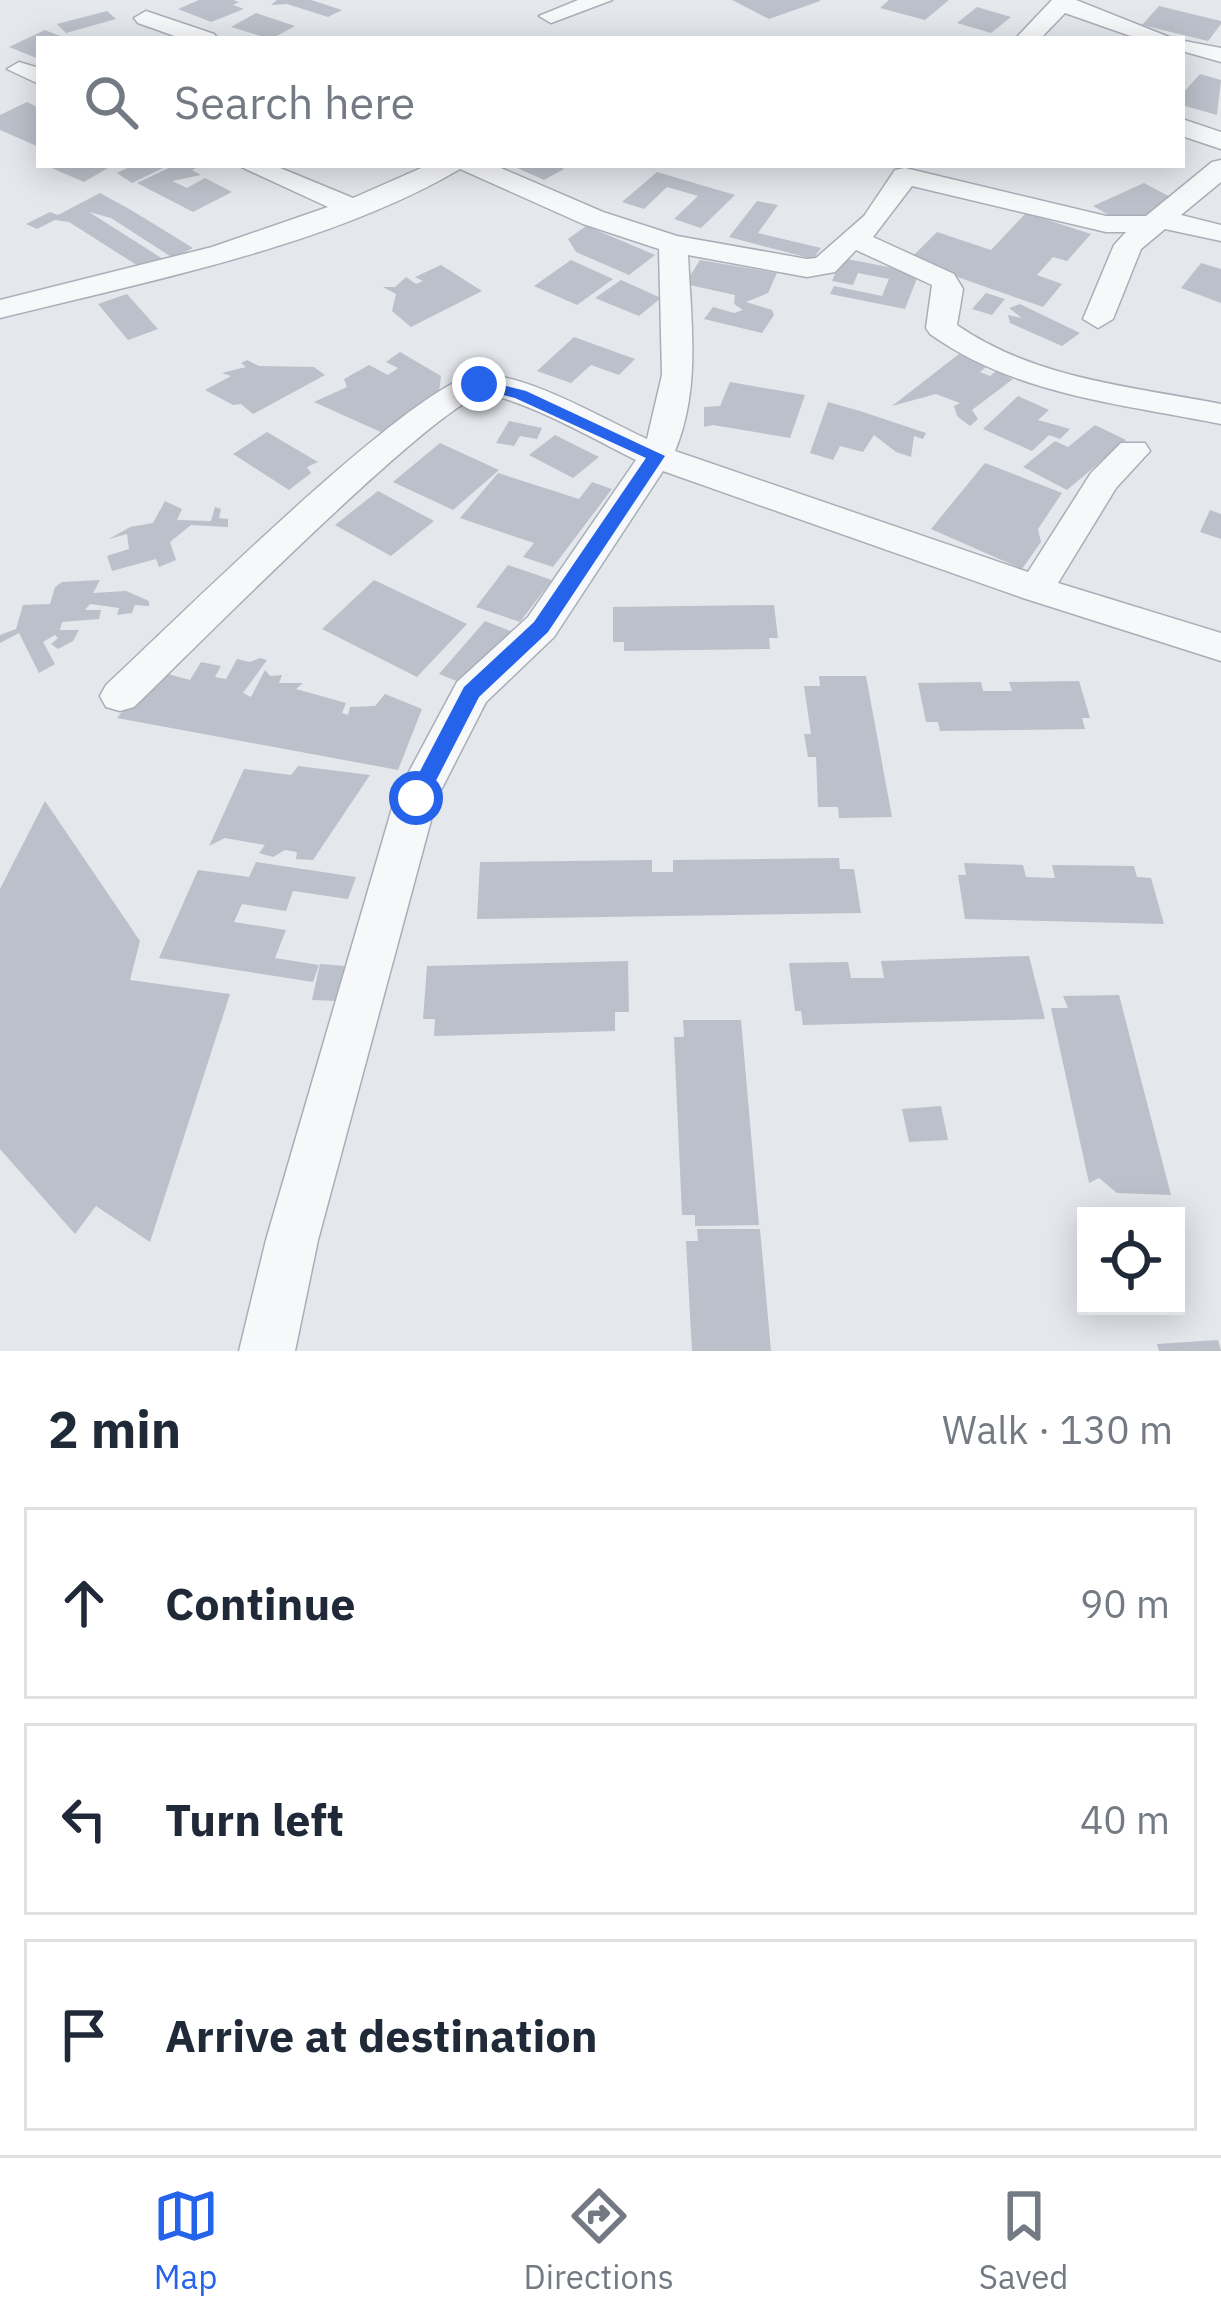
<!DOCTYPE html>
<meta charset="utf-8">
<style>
:root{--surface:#fff;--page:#f6f6f7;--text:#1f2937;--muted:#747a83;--line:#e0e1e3;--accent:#2563eb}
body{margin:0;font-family:"IBM Plex Sans",sans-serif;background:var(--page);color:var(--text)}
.controls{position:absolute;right:36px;bottom:36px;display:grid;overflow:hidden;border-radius:0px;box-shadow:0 6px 30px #0003}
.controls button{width:108px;height:108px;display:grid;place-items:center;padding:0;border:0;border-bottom:3px solid var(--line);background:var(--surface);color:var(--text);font:60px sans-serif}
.stop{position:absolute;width:36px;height:36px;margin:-27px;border:9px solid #2563eb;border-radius:50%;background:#fff}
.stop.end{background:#2563eb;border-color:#fff;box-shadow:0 3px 12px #0008}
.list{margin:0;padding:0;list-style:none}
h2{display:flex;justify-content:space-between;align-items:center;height:156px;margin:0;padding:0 48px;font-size:51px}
h2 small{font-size:39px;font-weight:400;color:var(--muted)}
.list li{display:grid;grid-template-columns:78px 1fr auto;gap:36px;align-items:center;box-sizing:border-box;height:192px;margin:0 24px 24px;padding:0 24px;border:3px solid var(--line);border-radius:0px}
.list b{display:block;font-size:45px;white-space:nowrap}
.list em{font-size:39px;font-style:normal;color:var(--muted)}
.icon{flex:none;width:66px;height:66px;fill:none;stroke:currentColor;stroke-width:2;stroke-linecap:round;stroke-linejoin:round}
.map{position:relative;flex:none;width:1221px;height:1351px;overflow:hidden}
.search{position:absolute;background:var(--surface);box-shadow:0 6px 30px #0003;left:36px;right:36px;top:36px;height:132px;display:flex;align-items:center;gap:30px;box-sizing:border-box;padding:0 42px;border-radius:0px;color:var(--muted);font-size:45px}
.sheet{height:804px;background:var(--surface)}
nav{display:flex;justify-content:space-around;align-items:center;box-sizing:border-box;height:168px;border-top:3px solid var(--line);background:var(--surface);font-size:33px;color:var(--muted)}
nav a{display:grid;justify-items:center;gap:6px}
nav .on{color:var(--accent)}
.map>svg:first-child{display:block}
.building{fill:#bbc0ca}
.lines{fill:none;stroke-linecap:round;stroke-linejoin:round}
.minor-casing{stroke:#a9aeb7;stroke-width:3}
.minor{fill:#f7f8fa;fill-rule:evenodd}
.route{fill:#2563eb}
</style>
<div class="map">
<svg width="1221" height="1351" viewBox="0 0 1221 1351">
<rect width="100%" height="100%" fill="#e4e7ec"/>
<path class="building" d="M199,0H233L239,2L233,5L244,9L211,22L178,9Z
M277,0H311L342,10L328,17L287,4L271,5Z
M732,0H820V1L769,19Z
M889,0H949L925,20L880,8Z
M1159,6L1221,21V24L1208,41L1142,25Z
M977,7L1011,17L991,33L957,23Z
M107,11L116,19L66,33L57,24Z
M256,13L295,26L271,39L231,27Z
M45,30L67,39H39V59L9,47Z
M1200,74L1221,80L1217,115L1182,105V94Z
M27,102L39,108V147L0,130V115Z
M45,165H113L84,182Z
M133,165H169L132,183L117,173Z
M175,165H203L192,170L201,175L172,181L187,188L205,178L232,192L193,212L137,183Z
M511,165H556L564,169L544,180Z
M657,172L735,195L701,228L674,219L698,196L667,187L644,209L622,202Z
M1144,183L1176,200L1125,224L1093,206Z
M100,193L131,210L193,248L173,258L111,218L89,212L163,259L143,269L69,222L55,220L37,229L26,224L50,212L58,215Z
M757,201L778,205L758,233L821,248L813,259L729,237Z
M1026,213L1091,234L1067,261L1053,257L1037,275L1062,284L1043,307L909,260L937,232L991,250Z
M586,226L620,240L655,255L629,275L576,252L568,239Z
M842,258L919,273L905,309L830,294L834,286L882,296L889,279L858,273L853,285L832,281Z
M571,260L613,279L577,305L534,286Z
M700,260L777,273L768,293L746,302L772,310L774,315L762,333L704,319L713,307L734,313L743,310L734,304L735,295L685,284Z
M1201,263L1221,269V303L1181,288Z
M441,265L482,291L411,327L392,311L396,294L383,287H395L406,277L416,284L423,281L415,277Z
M621,280L661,298L639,316L595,298Z
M986,293L1005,299L992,315L972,309Z
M127,294L158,329L128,340L98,304Z
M1020,304L1080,333L1062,346L1010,323L1008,315L1022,318L1009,308Z
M574,337L635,359L619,375L591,365L571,383L537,371Z
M400,352L441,376L439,392L383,433L314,402L347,387L344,379L369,365L388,375L398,368L386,362Z
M959,354L986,367L980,372L990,376L996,371L1013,379L972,410L978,419L970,426L957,416L954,406L960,403L936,394L892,406Z
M247,360L259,366L314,367L325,375L253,414L241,404L233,405L205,390L231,376L222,373L246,367L241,363Z
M730,382L805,395L790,438L713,425L704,427V407L720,406Z
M1018,396L1049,410L1038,420L1070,429L1060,439L1049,435L1032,451L983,429Z
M828,402L860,411L926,433L923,439L914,436L911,457L896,452L874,435L863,452L840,446L833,460L810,453Z
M509,421L542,428L537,439L520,436L514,446L496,443Z
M1095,425L1126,440L1067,490L1023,467L1055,441L1068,447Z
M267,432L318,462L307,467L311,473L289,490L233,454Z
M555,435L599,457L573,478L529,455Z
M440,443L499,470L453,510L393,482Z
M985,463L1062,493L1038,529L1041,542L1022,569L931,529Z
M498,473L579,499L592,482L612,489L553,567L523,557L534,543L460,518Z
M378,491L434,521L391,556L335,525Z
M165,501L182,509L177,520L211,521L215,507L221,509L219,518L228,519V527L191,525L170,542L176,560L159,567L156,559L112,571L107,556L129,549L127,534L109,539L130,527L153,523Z
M1210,510L1221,514V539L1200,532Z
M508,565L552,580L520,622L476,607Z
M100,580L93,593L126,591L149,601V606L135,605L132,613L117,615L119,608L90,604L85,610H101L99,619L62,622L60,630H79L73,641L58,649L51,644L58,638L55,635L43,642L55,664L39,673L19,633L0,643V635L16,629L23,605L50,604L55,587L62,582Z
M374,580L467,624L417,677L322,629Z
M774,605L778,638H769L770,649L624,651V642H613V607Z
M485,621L523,636L479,690L439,674Z
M260,658L267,660L243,693L251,697L265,670L270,676L282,675L279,683H303L296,689L346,703L342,713L348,715L350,707L375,706L385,694L422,709L398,770L117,718L157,671L190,680L201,662L221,666L215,677L226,679L237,659L250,662Z
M819,676H866L892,817L839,818L838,807H818L816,757H808L804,734H811L804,686H820Z
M1079,681L1090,718H1082L1085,729L940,731L938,722H926L918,683L981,682L983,691H1012L1009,682Z
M298,766L370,775L313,860L296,859L297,852L285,850L273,857L259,853L265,845L225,838L209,846L244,769L291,775Z
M45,801L140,941L130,980L230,994L150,1242L96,1206L75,1234L0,1149V889Z
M839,858L840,869H854L861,913L477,919L480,862L652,860V872H673V860Z
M256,862L356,877L348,899L293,891L286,911L242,904L234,922L286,930L275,958L319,965L313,982L159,958L198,870L249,877Z
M964,863L1023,865L1026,877L1055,878L1052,865L1134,866L1137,877L1151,878L1164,924L965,919L958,875H966Z
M1029,956L1045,1019L803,1025L801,1011H795L789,963L848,962L851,978H884L881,961Z
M628,961L629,1012H615V1031L434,1036L435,1019H423L427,966Z
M320,964L345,966L338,1001L312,1000Z
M1119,995L1171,1195L1117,1193L1099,1178L1089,1183L1051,1008H1068L1063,996Z
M683,1020H741L759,1225L695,1226V1215H682L674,1037H684Z
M941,1106L948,1140L909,1142L902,1109Z
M697,1229H760L771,1351H692L686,1241H698Z
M1218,1340L1221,1351H1159L1157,1344Z"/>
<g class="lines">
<defs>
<path id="minor" d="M578,0H612L551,23L539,16Z
M1052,0H1076L1174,39L1221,48V62L1182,51V39H1139L1065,13L1040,39H1015Z
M146,11L214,34L218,39H183L138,23L134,18Z
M19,62L39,68V84L7,69Z
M1182,119L1221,132V149L1182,136Z
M1221,160V182L1181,215L1221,225V241L1165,229L1141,249L1113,319L1098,328L1083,319L1114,245L1126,232H1106L912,186L873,237L954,274L963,289L957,325C1035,379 1130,386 1221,404V424C1121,404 1016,395 930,334L926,328L932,285L856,250L835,272L807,277L688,255C691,322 701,388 675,451L1028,572L1091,473L1121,443H1145L1150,451L1116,488L1058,583L1221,633V661L1023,598L663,471L554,637L486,702L437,798L318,1240L295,1351H239L266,1240L395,798L457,682L528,617L636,460C603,444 517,395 484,395C444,395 180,663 134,707L120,711L106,707L100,696L106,685C165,631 415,381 476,375C523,371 603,419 647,439L662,375L659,249L583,224L460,169C329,246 148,281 0,318V300L212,247L328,207L237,165H273L353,198L428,165H494L603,212L677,236L807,259L816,258L864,216L895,170L905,168L1106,216H1146L1212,162Z"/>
</defs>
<use href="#minor" class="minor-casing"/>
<use href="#minor" class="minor"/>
</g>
<path class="route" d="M479,379L526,391L665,456L548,632L479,697L424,804L416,806L406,798L464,687L534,622L646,458L515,398L473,387L471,384Z"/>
</svg>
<div class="controls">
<button><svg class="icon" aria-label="locate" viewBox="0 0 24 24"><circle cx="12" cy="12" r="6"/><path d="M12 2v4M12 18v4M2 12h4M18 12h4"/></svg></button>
</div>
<div class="stop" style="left:416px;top:798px"></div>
<div class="stop end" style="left:479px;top:384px"></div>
<div class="search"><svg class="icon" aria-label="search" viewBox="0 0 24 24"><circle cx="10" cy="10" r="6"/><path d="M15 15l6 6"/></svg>Search here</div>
</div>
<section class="sheet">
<h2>2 min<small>Walk · 130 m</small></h2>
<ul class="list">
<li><svg class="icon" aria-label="ahead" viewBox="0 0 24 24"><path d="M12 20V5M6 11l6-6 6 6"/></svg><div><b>Continue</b></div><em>90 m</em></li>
<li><svg class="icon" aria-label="left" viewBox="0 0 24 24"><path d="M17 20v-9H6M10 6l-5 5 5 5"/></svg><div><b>Turn left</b></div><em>40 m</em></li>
<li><svg class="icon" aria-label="arrive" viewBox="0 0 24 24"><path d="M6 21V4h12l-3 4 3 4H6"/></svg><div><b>Arrive at destination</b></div></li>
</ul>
</section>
<nav>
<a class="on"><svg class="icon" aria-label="map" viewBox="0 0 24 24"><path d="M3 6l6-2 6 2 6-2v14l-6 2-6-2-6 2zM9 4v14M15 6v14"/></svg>Map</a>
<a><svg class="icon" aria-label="directions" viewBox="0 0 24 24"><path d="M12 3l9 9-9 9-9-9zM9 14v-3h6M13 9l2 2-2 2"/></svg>Directions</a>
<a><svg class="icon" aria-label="saved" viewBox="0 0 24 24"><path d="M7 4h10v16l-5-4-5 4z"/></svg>Saved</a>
</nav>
